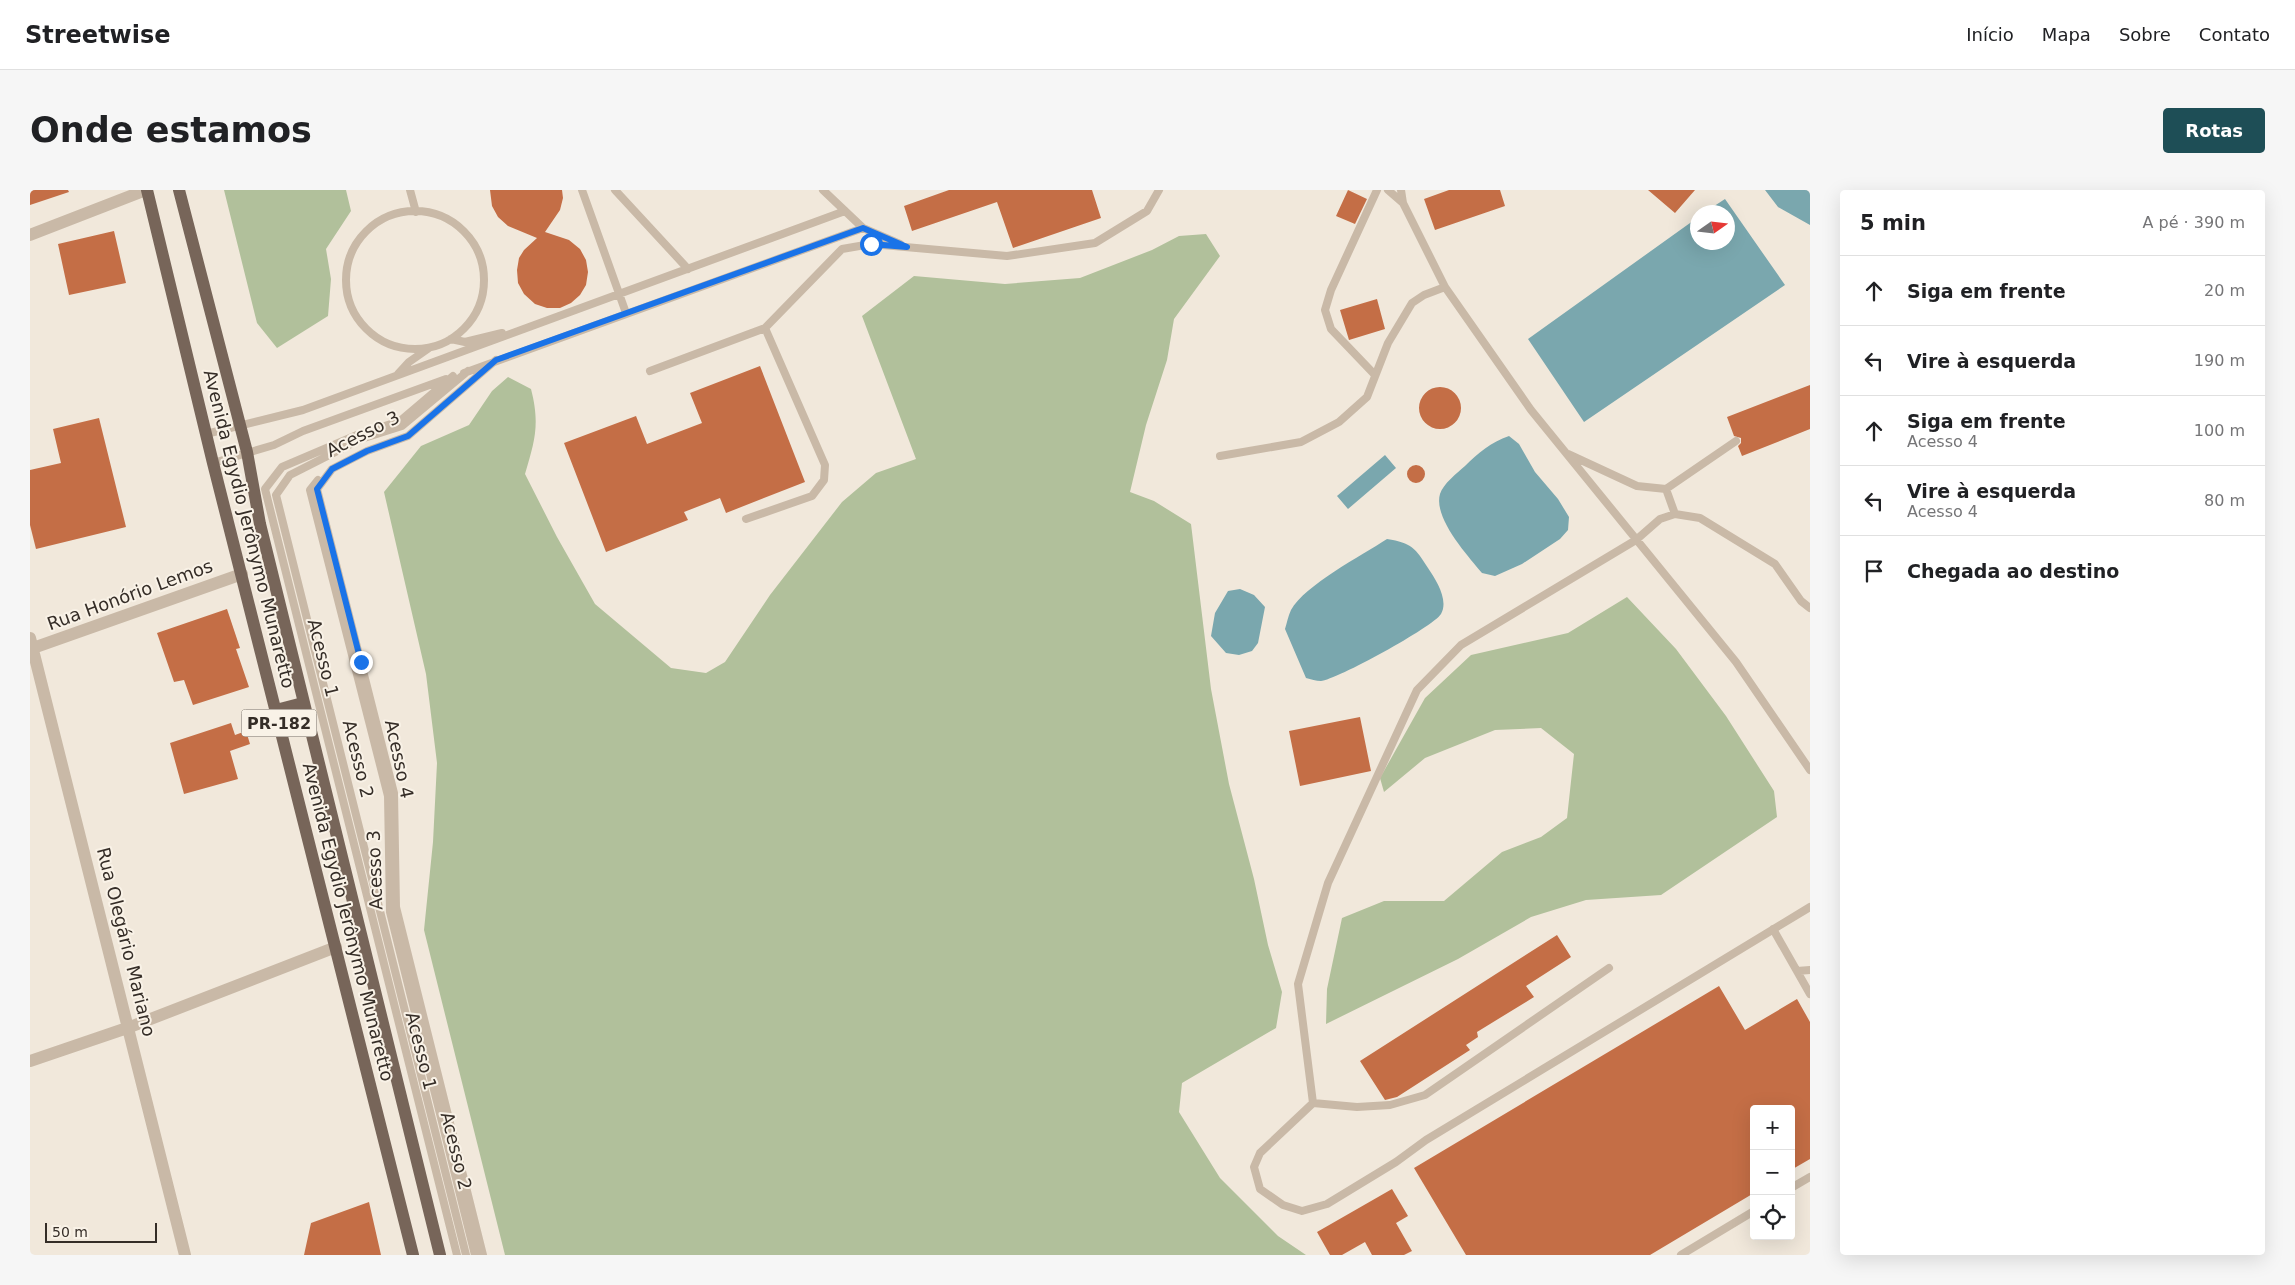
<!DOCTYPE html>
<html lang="pt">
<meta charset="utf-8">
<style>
:root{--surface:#fff;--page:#f6f6f6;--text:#202124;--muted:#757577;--line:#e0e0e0;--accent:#1e4e56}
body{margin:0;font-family:"DejaVu Sans",sans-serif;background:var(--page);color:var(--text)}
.controls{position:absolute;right:15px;bottom:15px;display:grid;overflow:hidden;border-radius:5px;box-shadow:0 5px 20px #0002}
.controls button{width:45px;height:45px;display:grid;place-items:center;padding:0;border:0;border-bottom:1px solid var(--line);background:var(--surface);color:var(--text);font:25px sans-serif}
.compass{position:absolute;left:1660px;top:15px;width:45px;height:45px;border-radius:50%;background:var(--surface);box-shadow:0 5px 20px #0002;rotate:76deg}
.scale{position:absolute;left:15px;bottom:12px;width:112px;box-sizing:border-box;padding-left:5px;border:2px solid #352d27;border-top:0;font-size:14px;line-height:18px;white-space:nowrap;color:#352d27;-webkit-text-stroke:4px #f9f2e7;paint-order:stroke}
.stop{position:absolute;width:15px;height:15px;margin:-11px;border:4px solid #1a73e8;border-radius:50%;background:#fff}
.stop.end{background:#1a73e8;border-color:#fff;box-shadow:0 1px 5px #0008}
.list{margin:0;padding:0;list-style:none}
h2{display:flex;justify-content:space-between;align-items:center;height:65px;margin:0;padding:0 20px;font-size:21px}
h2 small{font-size:16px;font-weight:400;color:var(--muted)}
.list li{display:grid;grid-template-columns:32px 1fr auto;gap:15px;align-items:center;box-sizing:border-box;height:70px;padding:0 20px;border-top:1px solid var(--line)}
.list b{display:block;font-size:19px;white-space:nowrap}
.list p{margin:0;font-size:16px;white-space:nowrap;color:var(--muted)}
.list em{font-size:16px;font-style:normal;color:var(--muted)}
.icon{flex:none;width:28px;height:28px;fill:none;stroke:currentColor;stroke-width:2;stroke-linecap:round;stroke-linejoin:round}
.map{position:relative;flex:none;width:1780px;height:1065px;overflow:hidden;border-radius:5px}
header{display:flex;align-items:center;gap:30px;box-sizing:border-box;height:70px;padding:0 25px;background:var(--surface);border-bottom:1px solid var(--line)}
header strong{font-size:24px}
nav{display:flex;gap:28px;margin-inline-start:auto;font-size:18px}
.intro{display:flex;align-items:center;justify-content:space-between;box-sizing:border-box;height:120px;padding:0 30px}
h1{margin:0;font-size:35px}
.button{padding:12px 22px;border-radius:5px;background:var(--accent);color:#fff;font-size:18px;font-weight:700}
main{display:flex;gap:30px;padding:0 30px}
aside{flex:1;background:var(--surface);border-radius:5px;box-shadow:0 5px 20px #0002}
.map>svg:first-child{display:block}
.green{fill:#b1c09b}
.water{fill:#7aa7ae}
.building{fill:#c46e46}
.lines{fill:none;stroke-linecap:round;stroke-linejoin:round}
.lane{stroke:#c9b9a7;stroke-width:8}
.street{stroke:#c9b9a7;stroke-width:12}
.primary{stroke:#776559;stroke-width:12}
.route{stroke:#1a73e8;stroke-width:6}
.labels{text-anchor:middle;stroke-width:4;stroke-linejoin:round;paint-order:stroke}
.shield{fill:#f9f2e7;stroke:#706861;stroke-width:1}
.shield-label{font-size:16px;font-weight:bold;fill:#352d27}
.street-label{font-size:18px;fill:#352d27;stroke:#f9f2e7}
</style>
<header>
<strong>Streetwise</strong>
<nav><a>Início</a><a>Mapa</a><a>Sobre</a><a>Contato</a></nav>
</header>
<div class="intro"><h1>Onde estamos</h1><a class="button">Rotas</a></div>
<main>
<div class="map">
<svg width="1780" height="1065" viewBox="0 0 1780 1065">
<rect width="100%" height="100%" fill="#f1e8db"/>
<path class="green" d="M194,0H316L321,21L296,59L301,89L298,126L247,158L227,133Z
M1176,44L1190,66L1144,129L1137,170L1116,235L1100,302L1124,311L1161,334L1181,499L1199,594L1224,689L1238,755L1252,802L1246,838L1152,893L1149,922L1190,988L1248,1046L1276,1065H475L394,740L403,652L407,573L396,484L354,302L391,256L439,235L462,201L478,187L501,199C510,234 505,250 495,284L527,347L565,414L641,478L676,483L695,472L740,405L812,312L846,283L886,269L832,126L884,86L975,94L1050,88L1122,60L1149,46Z
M1597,407L1646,459L1696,526L1744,601L1747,627L1631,705L1556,710L1501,727L1428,769L1296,834L1297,799L1312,728L1354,711H1414L1472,662L1511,647L1537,628L1544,564L1511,538L1465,540L1395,568L1354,602L1350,588L1395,508L1441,465L1538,443Z"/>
<path class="water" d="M1735,0H1780V35L1748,17Z
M1695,9L1755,95L1554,232L1498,149L1667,28L1668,52H1698V22H1675Z
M1479,246L1489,254L1505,282L1528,309L1539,327L1538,340L1530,349L1492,374L1465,386L1452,383C1438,366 1403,328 1410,304C1413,294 1427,283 1435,276C1448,263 1461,252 1479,246Z
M1355,265L1366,278L1318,319L1307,306Z
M1357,349C1382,353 1385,358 1398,378C1406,390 1419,410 1411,424C1403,437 1306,490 1291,491C1286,491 1281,489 1276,488L1255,439C1257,433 1258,426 1261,420C1275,395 1331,366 1357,349Z
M1210,399L1224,405L1235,417L1228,453L1222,461L1209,465L1196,463L1181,446L1185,423L1198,401Z"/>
<path class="building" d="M0,0H38L39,2L0,15Z
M460,0H532L533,8L530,20L515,42L539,50L550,59L556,70L558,82L556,95L550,105L541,113L530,118H517L505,114L494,104L488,93L487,80L489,68L494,60L507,48L478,36L468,27L462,16Z
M919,0H1062L1071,28L983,58L967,12L882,41L874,16Z
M1318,0L1337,9L1325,34L1306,26Z
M1419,0H1470L1475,16L1405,40L1394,9Z
M1618,0H1665L1645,23Z
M84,41L96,93L39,105L28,54Z
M1347,109L1355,139L1319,150L1310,120Z
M730,176L775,292L696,323L690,308L654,322L658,330L576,362L534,253L606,226L617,254L672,233L660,203Z
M1780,195V239L1712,266L1708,256L1711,253V248L1704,246L1697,227Z
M1389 218a21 21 0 1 1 42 0a21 21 0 1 1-42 0Z
M69,228L96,337L6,359L0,335V280L31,273L23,239Z
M1377 284a9 9 0 1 1 18 0a9 9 0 1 1-18 0Z
M197,419L210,458L206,459L219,497L163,515L154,490L144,492L127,443Z
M1330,527L1341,581L1270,596L1259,541Z
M201,533L205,545L216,541L220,554L200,561L208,589L154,604L140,553Z
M1527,745L1541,767L1496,796L1504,807L1447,842L1448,847L1436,855L1440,860L1367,907L1355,910L1330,871Z
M1689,796L1715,840L1767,809L1780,832V969L1761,980V919H1724V1003L1620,1065H1436L1384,978Z
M1362,999L1378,1026L1366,1033L1382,1061L1374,1065H1342L1335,1052L1312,1065H1300L1287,1042Z
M339,1012L351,1065H274L281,1033Z"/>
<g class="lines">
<path class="lane" d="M380,0L386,22
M552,0L596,123
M585,0L658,79
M793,0L833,38L870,54
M1358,0L1373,13
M1371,0L1373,13L1415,97
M316 90a69 69 0 1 1 138 0a69 69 0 1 1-138 0Z
M421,149L435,152L472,143
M620,181L735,138L812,59L841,54L977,66L1065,53L1117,21L1129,0
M434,183L833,38
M368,184L379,172L399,158
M1345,185L1301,139L1295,120L1301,100L1347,0
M423,186L370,231L327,245L252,277L235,299L427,1065
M176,244L273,220L815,21
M1538,264L1607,296L1636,299L1706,251
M1190,266L1271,252L1309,232L1337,207L1358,153L1382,113L1394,105L1415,97L1501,220L1706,472L1780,580
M183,273L244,255L273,241L416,189
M288,290L280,300L358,606L360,722L445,1065
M1636,299L1645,324
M716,329L782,306L794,290L795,275L735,138
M1743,739L1780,804
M1579,778L1395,905L1360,915L1327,917L1283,913L1268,794L1298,693L1387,500L1431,455L1606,350L1630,329L1645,324L1670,328L1745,374L1771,411L1780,418
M1767,781L1780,780
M1283,913L1230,963L1224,977L1230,999L1253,1015L1272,1021L1297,1014L1366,972L1396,950L1780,717
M1761,998L1780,987
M436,1065L246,305L260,285L331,249L372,236L438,181
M453,1065L366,717L364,603L287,299L302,279L337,261L378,246L466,170
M1651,1065L1724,1021"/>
<path class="street" d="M0,45L116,0
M0,448L155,1065
M0,459L212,384
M0,871L100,837L306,757"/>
<path class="primary" d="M117,0L183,273L383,1065
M149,0L217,262L230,334L410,1065
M246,520L273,513"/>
</g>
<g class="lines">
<path class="route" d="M331,472L287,299L302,279L337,261L378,246L466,170L833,38L877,57L841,54"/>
</g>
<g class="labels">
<rect class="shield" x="211.5" y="519.5" width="75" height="27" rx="4"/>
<g class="shield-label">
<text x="249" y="539">PR-182</text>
</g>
<g class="street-label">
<text transform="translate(333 244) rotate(-27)" y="6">Acesso 3</text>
<text transform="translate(219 339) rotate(76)" y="6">Avenida Egydio Jerônymo Munaretto</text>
<text transform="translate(100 405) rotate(-20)" y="6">Rua Honório Lemos</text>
<text transform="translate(293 468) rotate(76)" y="6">Acesso 1</text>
<text transform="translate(328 569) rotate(76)" y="6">Acesso 2</text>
<text transform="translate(369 569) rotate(78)" y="6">Acesso 4</text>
<text transform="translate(345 680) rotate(-92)" y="6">Acesso 3</text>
<text transform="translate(318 732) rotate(76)" y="6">Avenida Egydio Jerônymo Munaretto</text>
<text transform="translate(96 752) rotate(76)" y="6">Rua Olegário Mariano</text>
<text transform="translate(391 861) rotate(76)" y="6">Acesso 1</text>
<text transform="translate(426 961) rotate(76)" y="6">Acesso 2</text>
</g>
</g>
</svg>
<div class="controls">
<button>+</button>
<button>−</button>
<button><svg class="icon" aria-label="locate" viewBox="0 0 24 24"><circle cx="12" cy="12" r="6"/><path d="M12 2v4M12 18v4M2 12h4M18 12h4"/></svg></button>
</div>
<svg class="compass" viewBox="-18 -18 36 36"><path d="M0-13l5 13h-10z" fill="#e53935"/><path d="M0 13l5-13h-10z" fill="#757577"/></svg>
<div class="scale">50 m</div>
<div class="stop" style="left:841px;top:54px"></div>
<div class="stop end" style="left:331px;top:472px"></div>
</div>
<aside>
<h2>5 min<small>A pé · 390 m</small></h2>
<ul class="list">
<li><svg class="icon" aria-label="ahead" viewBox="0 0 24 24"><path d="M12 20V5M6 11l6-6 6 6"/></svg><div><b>Siga em frente</b></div><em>20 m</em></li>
<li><svg class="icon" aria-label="left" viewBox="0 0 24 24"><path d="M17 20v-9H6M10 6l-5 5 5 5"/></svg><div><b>Vire à esquerda</b></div><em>190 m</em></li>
<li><svg class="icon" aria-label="ahead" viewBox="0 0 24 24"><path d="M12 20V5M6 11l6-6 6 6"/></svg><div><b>Siga em frente</b><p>Acesso 4</p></div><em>100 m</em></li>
<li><svg class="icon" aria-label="left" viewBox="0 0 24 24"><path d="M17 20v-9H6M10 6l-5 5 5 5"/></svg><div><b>Vire à esquerda</b><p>Acesso 4</p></div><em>80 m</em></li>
<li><svg class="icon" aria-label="arrive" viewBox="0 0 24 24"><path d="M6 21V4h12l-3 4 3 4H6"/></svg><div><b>Chegada ao destino</b></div></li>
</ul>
</aside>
</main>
